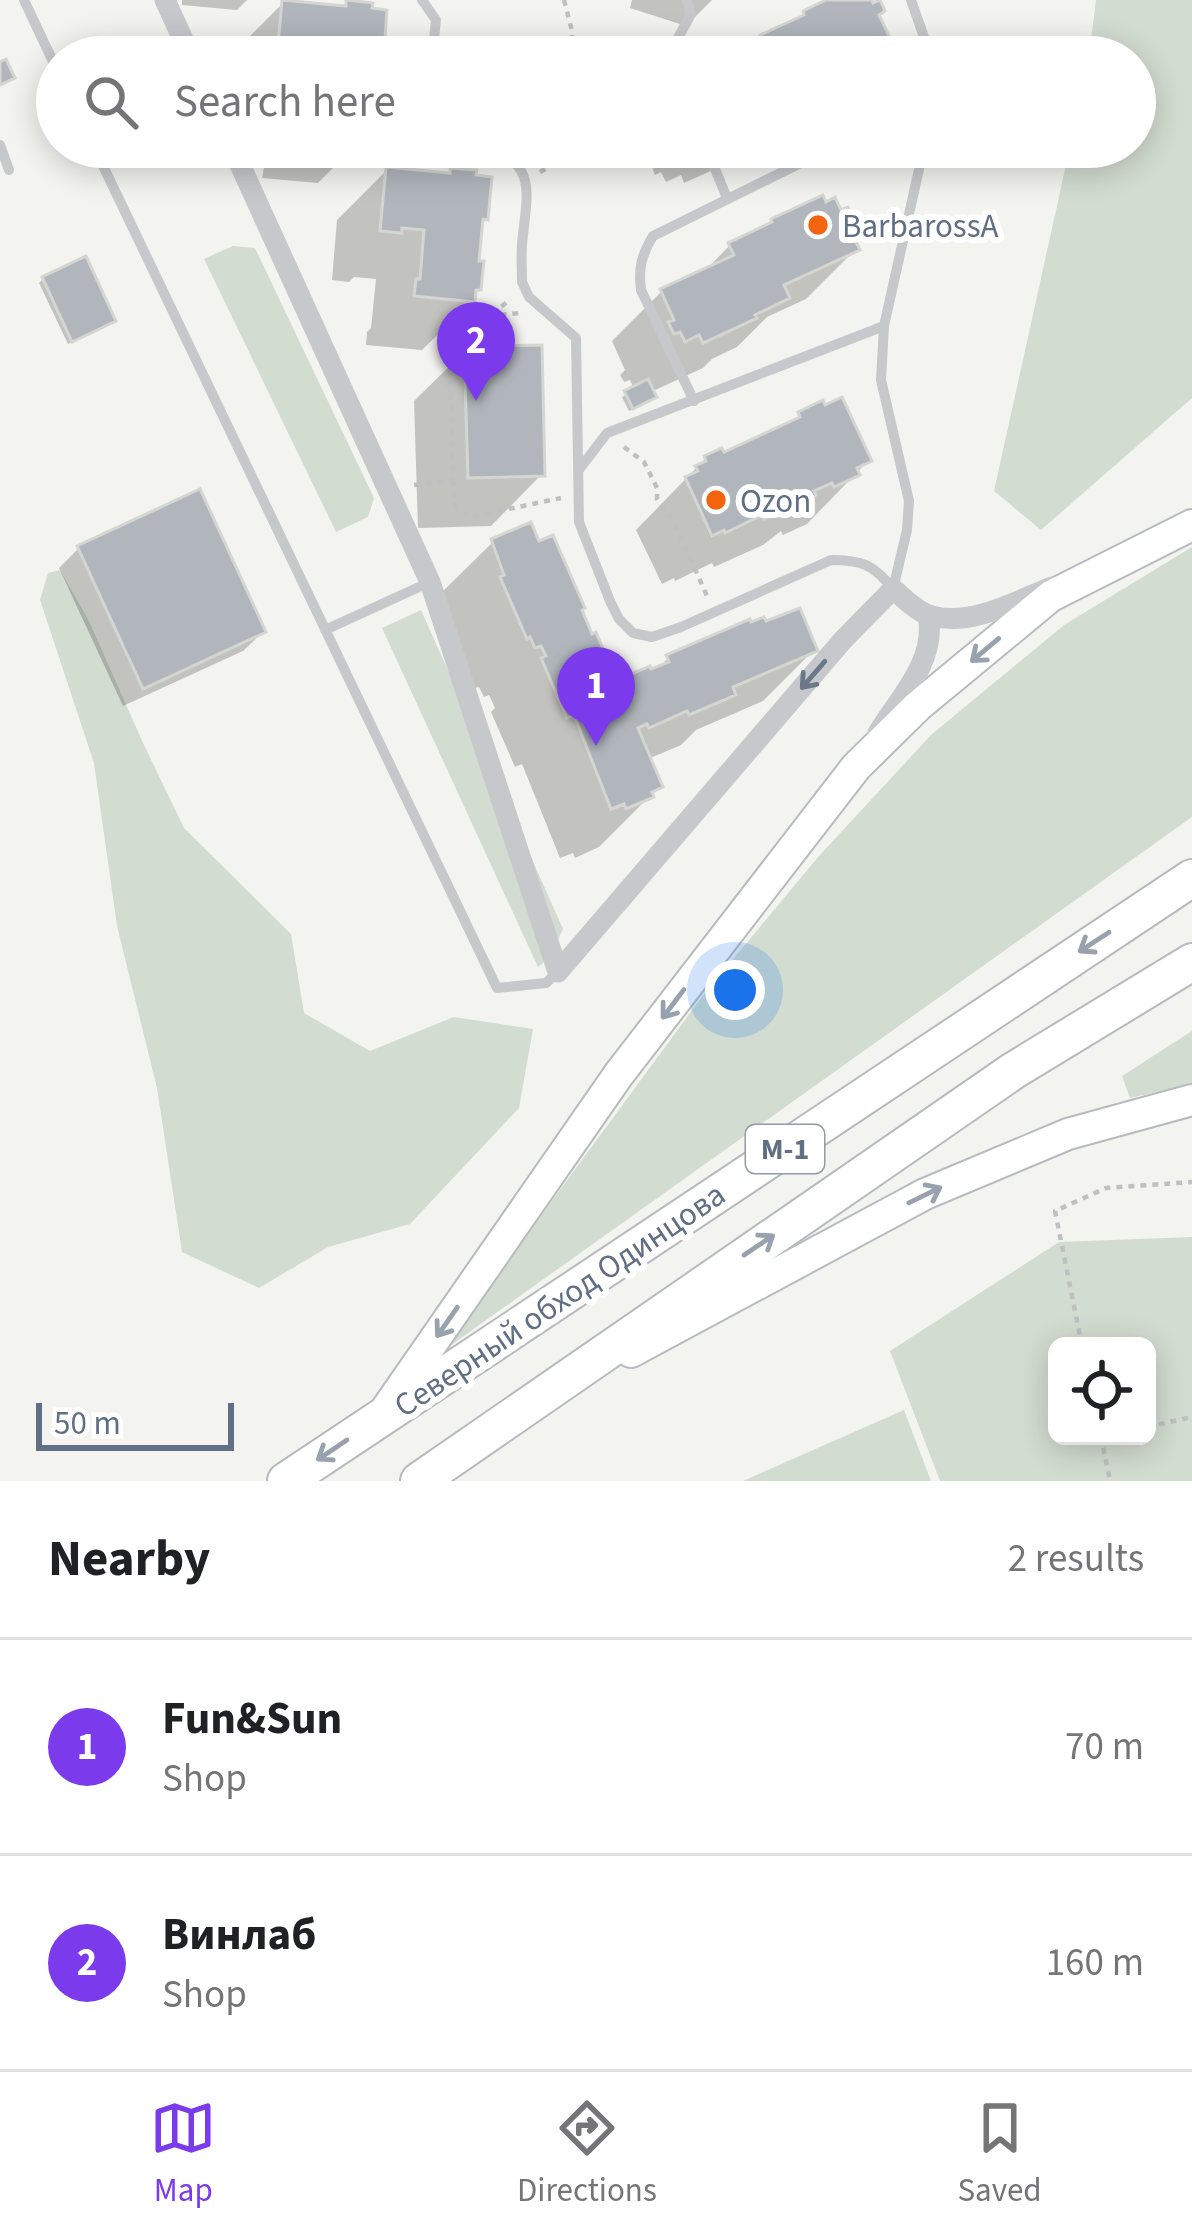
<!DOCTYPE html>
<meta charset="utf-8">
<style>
:root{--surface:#fff;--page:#f2f2f2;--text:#202124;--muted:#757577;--line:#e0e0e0;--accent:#7c3aed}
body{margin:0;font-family:"Source Sans 3",sans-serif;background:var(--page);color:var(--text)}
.controls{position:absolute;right:36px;bottom:36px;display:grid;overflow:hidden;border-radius:18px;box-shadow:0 6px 30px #0003}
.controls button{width:108px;height:108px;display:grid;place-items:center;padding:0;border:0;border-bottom:3px solid var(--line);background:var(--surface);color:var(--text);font:60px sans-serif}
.scale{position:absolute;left:36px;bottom:30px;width:198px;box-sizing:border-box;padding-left:12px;border:6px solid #606f83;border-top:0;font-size:33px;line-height:42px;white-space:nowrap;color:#606f83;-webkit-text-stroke:9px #fff;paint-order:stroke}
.you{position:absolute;left:735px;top:990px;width:42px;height:42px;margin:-30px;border:9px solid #fff;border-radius:50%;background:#1a73e8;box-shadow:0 0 0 18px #1a73e833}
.badge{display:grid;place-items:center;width:78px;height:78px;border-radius:50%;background:var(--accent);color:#fff;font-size:39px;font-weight:700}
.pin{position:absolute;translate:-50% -99px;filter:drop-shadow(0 3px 6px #0008)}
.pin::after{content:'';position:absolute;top:63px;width:42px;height:36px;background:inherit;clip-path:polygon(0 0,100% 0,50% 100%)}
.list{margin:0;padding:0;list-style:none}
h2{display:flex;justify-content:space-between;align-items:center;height:156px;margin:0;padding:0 48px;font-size:51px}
h2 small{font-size:39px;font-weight:400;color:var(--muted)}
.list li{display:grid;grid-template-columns:78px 1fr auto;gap:36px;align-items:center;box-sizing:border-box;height:216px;padding:0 48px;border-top:3px solid var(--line)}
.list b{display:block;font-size:45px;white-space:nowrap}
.list p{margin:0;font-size:39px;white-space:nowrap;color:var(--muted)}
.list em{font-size:39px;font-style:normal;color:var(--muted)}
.icon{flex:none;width:66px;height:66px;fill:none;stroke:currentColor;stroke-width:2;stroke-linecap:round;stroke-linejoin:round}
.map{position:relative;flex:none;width:1192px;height:1481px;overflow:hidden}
.search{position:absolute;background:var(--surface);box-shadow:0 6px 30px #0003;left:36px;right:36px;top:36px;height:132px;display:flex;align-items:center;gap:30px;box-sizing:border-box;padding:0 42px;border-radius:66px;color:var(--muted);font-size:45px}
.sheet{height:588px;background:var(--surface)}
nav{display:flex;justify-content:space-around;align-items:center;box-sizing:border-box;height:168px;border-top:3px solid var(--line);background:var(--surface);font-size:33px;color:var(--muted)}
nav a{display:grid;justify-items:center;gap:6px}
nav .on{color:var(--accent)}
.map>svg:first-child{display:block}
.green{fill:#d3dcd0;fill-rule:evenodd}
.shadow{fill:#0003}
.building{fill:#b0b6bc;stroke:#d5d5d2;stroke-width:3}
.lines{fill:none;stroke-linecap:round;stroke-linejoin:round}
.secondary-casing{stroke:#b7bbc0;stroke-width:34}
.trunk-casing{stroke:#b7babd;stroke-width:40}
.path{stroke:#bec0c2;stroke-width:4.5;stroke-dasharray:6 6;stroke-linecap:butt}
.service{stroke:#c6c8cc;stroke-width:10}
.minor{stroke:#c6c8cc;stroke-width:21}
.secondary{stroke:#fff;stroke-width:30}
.trunk{stroke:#fff;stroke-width:36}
.oneway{stroke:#98a1ae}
.oneway2{stroke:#6a788a}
.poi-dot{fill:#f4640f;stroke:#fff;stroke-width:4.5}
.labels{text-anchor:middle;stroke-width:12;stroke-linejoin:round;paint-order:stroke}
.shield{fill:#fff;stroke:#909aa8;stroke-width:3}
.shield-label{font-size:30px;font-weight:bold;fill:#606f83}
.poi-label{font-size:33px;fill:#606f83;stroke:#fff;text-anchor:start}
.street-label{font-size:33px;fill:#606f83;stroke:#fff}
</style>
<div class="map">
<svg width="1192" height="1481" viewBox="0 0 1192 1481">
<rect width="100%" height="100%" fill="#f3f4ef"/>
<path class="green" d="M1096,0H1192V398L1041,530L994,491L1070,147H1135V57H1089Z
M568,147H619L622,157L614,168C598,166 576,163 568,147Z
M233,246L255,248L374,498L368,517L336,532L204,259Z
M1192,547V817L440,1353L704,994L819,856L931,735L1064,625Z
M60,570L89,621L143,743L184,828L291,934L304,1013L370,1051L454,1017L533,1029L519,1108L410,1224L328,1247L259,1288L182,1252L157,1088L117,926L94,763L40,600L48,573Z
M421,610L563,929L550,957L538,967L382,628Z
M1192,1031V1084L1130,1098L1122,1076Z
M1192,1237V1481H940L890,1351L1059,1242ZM1057,1346H1147V1436H1057Z
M904,1410L931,1481H743Z"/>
<path class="shadow" d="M182,0H247L237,10L182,5Z
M632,0H712L686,26L630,8Z
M833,0H869L888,41L872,57H742L762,38Z
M283,3L342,8L347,3L381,51L375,57H233V53Z
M268,147H354L318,183L262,178Z
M650,147H753L735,160L684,183L681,175L666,182L661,172L655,175L652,167L657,162Z
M387,170L446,176L451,171L485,218L480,224L478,289L473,294V300L422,350L366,345L367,332L371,328L376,279L354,277L349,282L332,280L337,220Z
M844,224L856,249L806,299L767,317L737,347L712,359L703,368L651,392L650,400L629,411L622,397L634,389L630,380L624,382L620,375L625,370L612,341L662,291L704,272L730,245Z
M43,279L113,321L68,344L39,283Z
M466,350L542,474L491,526L418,528L414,401Z
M799,415L868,461L807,524L783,535L781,531L763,545L714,567L712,563L675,581L674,578L662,584L636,530L706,458L723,456L789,426Z
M493,542L579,611L617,689L628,679L654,672L668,658L814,650L763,701L696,730L681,745L648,759L660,786L599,847L575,858L573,853L560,858L522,764L515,767L491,712L495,708L489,695L484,697L479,687L475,688L441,593Z
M79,548L263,632L243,651L123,706L59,568Z"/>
<path class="building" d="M282,0L346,6V0L373,3L372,8L387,10L384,53L379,52L378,57H277Z
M826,0H872L873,3L880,0L885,11L879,15L892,42L858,57H744L766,47L760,35L804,15L803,11Z
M6,59L15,78L0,85V62Z
M386,167L450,173V168L477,170L476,175L492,177L488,220L483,219L479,261H484L481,290H476L475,302L414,296L416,279H420L424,230L402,228V233L380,231Z
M823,195L826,202L835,197L841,210L848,207L854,219L847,222L860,250L784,285L790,298L755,315L757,318L703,343L699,335L685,342L680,332L674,334L668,322L674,320L660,289L734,255L728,243L772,222L771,219Z
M86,256L116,321L72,342L42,277Z
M542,345L545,476L468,478L464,347Z
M648,379L657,397L633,409L624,391Z
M842,397L872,461L857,468L860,475L834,487L832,483L814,491L816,495L764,519L762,515L725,533L724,530L712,536L685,477L698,471L695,466L706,461L704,456L722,448L724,452L800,417L798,412L823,400L825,405Z
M200,489L266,632L143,689L77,546Z
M531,522L539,541L553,535L585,608L582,610L592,634L596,632L619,687L628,680L626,676L650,666L651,669L669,662L666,655L750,619L751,622L764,617L766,621L800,608L818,651L733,687L736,695L689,715L687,711L649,728L647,724L638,728L663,787L652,792L654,797L626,809L624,804L611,809L574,715L567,718L541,658L546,656L541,646L535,648L530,637L527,639L500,577L504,575L491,539Z"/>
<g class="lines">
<defs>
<path id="secondary" d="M631,1352L925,1194L1068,1134L1192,1100
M387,1408L619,1074L856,767L918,706L1051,596L1192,525"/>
<path id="trunk" d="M286,1481L1192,878
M419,1481L1013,1071L1192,962"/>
</defs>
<use href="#secondary" class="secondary-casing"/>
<use href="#trunk" class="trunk-casing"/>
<path class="path" d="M564,0L572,31L571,57
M622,157L693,168
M540,172L571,154
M492,314L511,299
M624,447L644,462L657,488V499L674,522L707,596
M453,480L456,507L470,517L561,498
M414,485L453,480L450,370L443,327L469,318L520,313
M1082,1346L1055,1211L1106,1188L1192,1182
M1147,1427L1192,1417
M1101,1436L1110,1481"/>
<path class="service" d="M24,0L57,70
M422,0L436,20L432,57
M911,0L931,57
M674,57L678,38L691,14L687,0
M0,145L9,170
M94,147L497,988L546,983L558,972
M481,147C541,160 526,198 522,244C521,257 522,270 522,282L529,297L576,338L579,522L610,601L619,619L633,633L652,637L681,627L831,560C862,560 873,564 893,589
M706,147L727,198
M694,401L641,290C638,268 642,254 653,236L833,147
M578,471L607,433L884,326
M893,589L907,530L909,501L881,380L884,326L924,147
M325,630L430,582"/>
<path class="minor" d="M165,0L191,57
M232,147L430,582L558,972
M878,733C900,697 937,660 928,616
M558,972L843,640L893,589C904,598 918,613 932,616C971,627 1016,601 1052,587"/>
<use href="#secondary" class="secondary"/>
<use href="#trunk" class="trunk"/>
</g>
<defs><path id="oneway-shaft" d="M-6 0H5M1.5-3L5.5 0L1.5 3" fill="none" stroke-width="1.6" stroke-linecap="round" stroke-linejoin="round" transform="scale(3)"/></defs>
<g class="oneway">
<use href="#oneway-shaft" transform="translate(985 650) rotate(140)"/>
<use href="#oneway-shaft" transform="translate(1094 942) rotate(147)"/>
<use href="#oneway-shaft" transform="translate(673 1004) rotate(127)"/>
<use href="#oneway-shaft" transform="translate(925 1195) rotate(-26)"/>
<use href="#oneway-shaft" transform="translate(759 1245) rotate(-34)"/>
<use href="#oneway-shaft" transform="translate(447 1322) rotate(125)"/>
<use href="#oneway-shaft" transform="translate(332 1450) rotate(146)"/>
</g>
<use class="oneway2" href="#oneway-shaft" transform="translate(813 675) rotate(131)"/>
<g class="poi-dot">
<circle cx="818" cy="225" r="12"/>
<circle cx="716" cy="500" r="12"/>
</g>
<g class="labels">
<rect class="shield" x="746" y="1125" width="78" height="48" rx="9"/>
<g class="shield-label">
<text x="785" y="1159">М-1</text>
</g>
<g class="poi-label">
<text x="842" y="237">BarbarossA</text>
<text x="740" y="512">Ozon</text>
</g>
<g class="street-label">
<text transform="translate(559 1299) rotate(-34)" y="12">Северный обход Одинцова</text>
</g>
</g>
</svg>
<div class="controls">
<button><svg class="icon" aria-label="locate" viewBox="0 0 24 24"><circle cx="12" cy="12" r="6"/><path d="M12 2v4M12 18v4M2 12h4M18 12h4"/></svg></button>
</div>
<div class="scale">50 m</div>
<div class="you"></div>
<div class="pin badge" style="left:596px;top:746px">1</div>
<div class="pin badge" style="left:476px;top:401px">2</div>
<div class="search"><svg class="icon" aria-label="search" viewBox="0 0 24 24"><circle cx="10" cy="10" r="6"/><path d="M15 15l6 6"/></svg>Search here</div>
</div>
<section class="sheet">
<h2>Nearby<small>2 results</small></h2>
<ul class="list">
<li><span class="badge">1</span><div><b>Fun&amp;Sun</b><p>Shop</p></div><em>70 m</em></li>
<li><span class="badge">2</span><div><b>Винлаб</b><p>Shop</p></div><em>160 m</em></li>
</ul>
</section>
<nav>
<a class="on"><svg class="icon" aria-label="map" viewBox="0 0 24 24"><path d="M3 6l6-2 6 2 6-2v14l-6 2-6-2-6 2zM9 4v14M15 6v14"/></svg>Map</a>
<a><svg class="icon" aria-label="directions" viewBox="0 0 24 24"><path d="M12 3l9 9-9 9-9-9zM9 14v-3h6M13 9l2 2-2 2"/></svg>Directions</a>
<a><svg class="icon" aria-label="saved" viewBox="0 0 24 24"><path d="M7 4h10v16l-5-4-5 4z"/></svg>Saved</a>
</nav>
